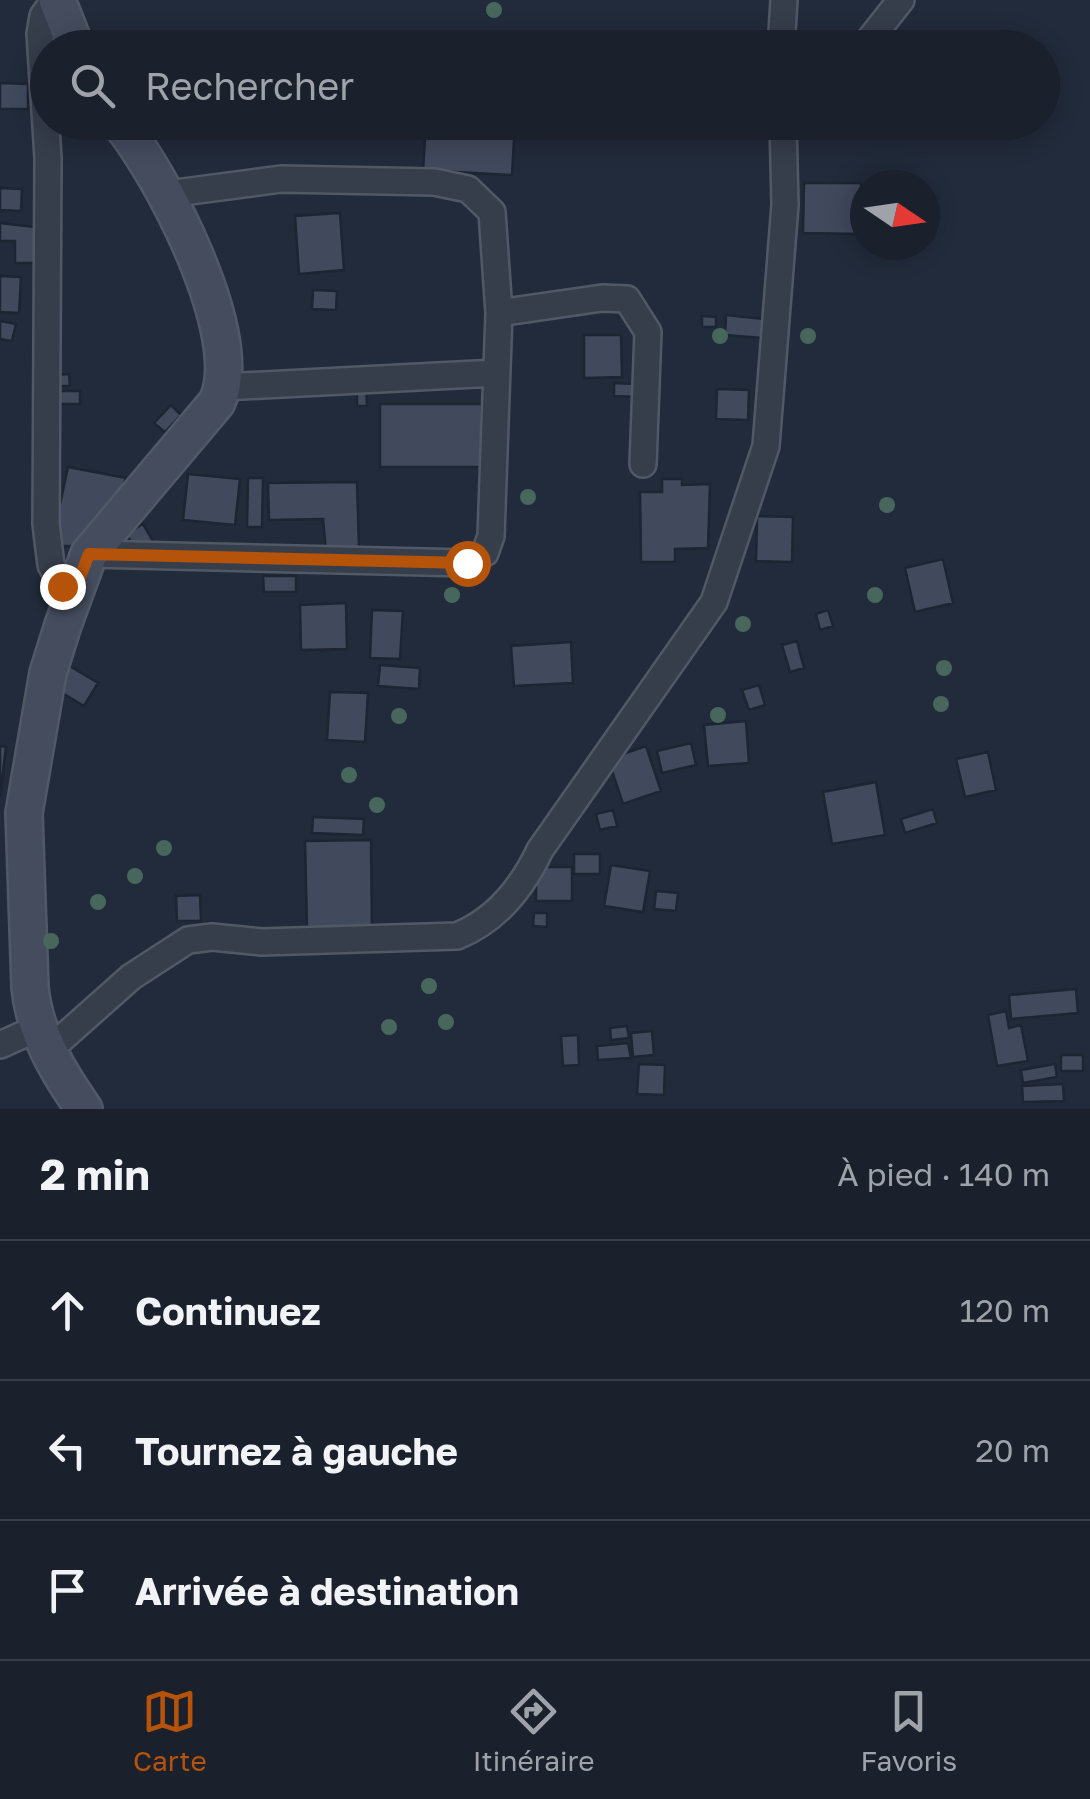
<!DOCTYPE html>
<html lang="fr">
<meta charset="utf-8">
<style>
:root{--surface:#1a202c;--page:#272d38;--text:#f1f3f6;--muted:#9fa3a9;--line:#383e48;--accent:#b45309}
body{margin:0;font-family:"Golos Text",sans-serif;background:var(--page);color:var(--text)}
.compass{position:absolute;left:850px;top:170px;width:90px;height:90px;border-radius:50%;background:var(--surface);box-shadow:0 5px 25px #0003;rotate:103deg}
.stop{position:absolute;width:30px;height:30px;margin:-22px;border:8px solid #b45309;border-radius:50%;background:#fff}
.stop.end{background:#b45309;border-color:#fff;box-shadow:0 2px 10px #0008}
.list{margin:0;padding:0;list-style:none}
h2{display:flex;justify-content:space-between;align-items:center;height:130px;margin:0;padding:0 40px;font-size:42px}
h2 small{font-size:32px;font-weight:400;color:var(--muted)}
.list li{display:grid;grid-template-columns:65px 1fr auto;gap:30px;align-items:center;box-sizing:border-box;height:140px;padding:0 40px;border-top:2px solid var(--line)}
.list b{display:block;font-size:38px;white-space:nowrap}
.list em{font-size:32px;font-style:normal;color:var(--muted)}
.icon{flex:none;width:55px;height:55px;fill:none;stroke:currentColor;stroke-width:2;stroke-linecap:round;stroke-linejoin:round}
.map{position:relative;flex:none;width:1090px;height:1109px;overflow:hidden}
.search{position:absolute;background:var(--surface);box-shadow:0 5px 25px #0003;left:30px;right:30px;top:30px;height:110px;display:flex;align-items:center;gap:25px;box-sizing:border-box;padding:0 35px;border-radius:55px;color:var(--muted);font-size:38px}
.sheet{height:550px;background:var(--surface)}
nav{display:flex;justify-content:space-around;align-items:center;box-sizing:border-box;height:140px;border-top:2px solid var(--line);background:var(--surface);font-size:28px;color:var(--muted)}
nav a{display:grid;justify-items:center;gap:5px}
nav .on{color:var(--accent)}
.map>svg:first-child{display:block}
.building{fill:#414a5d;stroke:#1d2432;stroke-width:2.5}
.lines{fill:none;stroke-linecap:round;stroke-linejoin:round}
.street-casing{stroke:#515866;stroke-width:30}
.secondary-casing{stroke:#515866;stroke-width:40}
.street{stroke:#363d4b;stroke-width:25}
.secondary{stroke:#444c5e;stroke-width:35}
.tree{fill:#48675c}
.route{stroke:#b45309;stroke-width:12}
</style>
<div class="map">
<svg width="1090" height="1109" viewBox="0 0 1090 1109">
<rect width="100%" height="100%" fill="#222b3b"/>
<path class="building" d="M0,83L28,84V109H0Z
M426,122H515L512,175L423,170Z
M804,183H861L860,234L803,233Z
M0,188L22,189L21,211L0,210Z
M340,213L344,270L299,274L295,216Z
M0,223L35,227V263H15V241H0Z
M0,276L21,277L19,313L0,312Z
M313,290L337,291L336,310L312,309Z
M726,315L764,319L762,338L725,335Z
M702,316L716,317V327H702Z
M0,321L16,324L12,341L0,339Z
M584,335H621L622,377L584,378Z
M69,374L70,386H56V375Z
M614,383L637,384V397L614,396Z
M357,385L366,386L367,406H357Z
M717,389L749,390L748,420L716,419Z
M54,391H80V404H54Z
M380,404H482V467H380Z
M171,405L181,415L165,432L154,423Z
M68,467L126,478L116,505L79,546H51Z
M188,474L240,479L235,525L183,520Z
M248,478H263L262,527H247Z
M662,479H682V485L710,484L708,548L675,549V562H641L640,492H662Z
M357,482L359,548L326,551L323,519L269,520L268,483Z
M757,516L793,517L792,562L756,561Z
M143,524L153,541L137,551L126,534Z
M943,559L953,603L915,612L905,568Z
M263,576H296V592H264Z
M346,603L347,649L301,650L300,605Z
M372,610L403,611L400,659L370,658Z
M828,610L833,626L820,630L816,614Z
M797,641L804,668L790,672L782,645Z
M571,642L573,683L514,686L511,646Z
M68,665L98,683L84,706L54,688Z
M380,665L420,668L419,689L378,686Z
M759,685L765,705L749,710L742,690Z
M330,692L368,693L365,742L327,740Z
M746,721L749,763L708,766L704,725Z
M691,743L696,765L662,773L657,751Z
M0,746L6,747L0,797Z
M646,746L661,791L623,804L608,759Z
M988,752L996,790L965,797L956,759Z
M876,782L885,835L832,844L823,792Z
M933,809L937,823L905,833L901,819Z
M613,810L617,826L600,830L596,814Z
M313,817L364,819L363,835L312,833Z
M371,840L372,927L307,928L305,841Z
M574,854H600V874H574Z
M611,865L650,871L643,912L604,906Z
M536,867H572V901H536Z
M656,891L678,893L676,911L654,909Z
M200,895L201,921H177L176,896Z
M534,913H547V927L533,926Z
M1076,989L1078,1013L1011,1019L1009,995Z
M1006,1011L1009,1028L1021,1025L1028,1061L997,1066L988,1015Z
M627,1026L629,1038L611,1040L610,1028Z
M652,1031L654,1055L633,1057L631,1033Z
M578,1035L579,1065L563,1066L561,1036Z
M628,1043L631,1058L598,1060L597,1046Z
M1061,1055H1083V1071H1061Z
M639,1064L665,1065L664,1095L637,1094Z
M1055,1064L1057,1077L1023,1083L1021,1070Z
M1063,1084L1064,1101L1023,1102L1022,1086Z"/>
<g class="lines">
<defs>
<path id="street" d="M54,0L43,16L40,34L48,158L46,524L51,565L71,600
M781,48L784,0
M863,48L901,0
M499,313L602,298L627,299L648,332L643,464
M224,387L496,373
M89,554L467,563L485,553L491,536L499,313L492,212L468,189L434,182L281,179L168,194
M0,1045L40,1027
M49,1050L131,977L188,940L212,937L262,942L457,936C497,920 522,888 540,850L714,602L766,446L785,205L783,122"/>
<path id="secondary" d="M57,0L76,48
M84,1109C58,1072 34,1032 30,987L24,813L48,673L63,625L89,554L217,402C248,337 162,174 119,122"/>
</defs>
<use href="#street" class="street-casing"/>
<use href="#secondary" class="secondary-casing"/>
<use href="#street" class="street"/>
<use href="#secondary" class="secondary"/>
</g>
<g class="tree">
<circle cx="494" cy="10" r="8"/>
<circle cx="720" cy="336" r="8"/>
<circle cx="808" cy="336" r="8"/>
<circle cx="528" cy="497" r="8"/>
<circle cx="887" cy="505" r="8"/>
<circle cx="452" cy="595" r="8"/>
<circle cx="875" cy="595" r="8"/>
<circle cx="743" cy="624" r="8"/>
<circle cx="944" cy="668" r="8"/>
<circle cx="941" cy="704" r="8"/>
<circle cx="718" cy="715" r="8"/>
<circle cx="399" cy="716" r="8"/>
<circle cx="349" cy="775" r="8"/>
<circle cx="377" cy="805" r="8"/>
<circle cx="164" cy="848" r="8"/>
<circle cx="135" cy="876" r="8"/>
<circle cx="98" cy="902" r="8"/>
<circle cx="51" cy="941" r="8"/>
<circle cx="429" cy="986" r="8"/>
<circle cx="446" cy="1022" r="8"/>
<circle cx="389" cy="1027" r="8"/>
</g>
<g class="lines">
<path class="route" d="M62,586L71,600L89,554L467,563"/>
</g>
</svg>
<svg class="compass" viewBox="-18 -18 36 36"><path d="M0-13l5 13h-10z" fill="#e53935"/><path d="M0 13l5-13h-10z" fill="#9fa3a9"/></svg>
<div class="stop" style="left:467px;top:563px"></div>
<div class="stop end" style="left:62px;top:586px"></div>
<div class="search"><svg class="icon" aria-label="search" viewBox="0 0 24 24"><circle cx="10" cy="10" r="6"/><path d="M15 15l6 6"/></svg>Rechercher</div>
</div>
<section class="sheet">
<h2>2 min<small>À pied · 140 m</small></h2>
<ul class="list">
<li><svg class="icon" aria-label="ahead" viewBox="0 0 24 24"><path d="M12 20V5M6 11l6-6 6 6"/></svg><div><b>Continuez</b></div><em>120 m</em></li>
<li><svg class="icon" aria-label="left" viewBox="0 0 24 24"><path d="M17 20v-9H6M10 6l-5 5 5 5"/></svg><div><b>Tournez à gauche</b></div><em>20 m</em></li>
<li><svg class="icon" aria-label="arrive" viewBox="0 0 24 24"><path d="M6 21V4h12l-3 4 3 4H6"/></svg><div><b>Arrivée à destination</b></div></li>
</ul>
</section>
<nav>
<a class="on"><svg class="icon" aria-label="map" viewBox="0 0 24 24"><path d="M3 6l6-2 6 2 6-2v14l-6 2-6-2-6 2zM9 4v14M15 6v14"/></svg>Carte</a>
<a><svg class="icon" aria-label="directions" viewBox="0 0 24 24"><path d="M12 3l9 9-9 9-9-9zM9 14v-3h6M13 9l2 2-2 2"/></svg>Itinéraire</a>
<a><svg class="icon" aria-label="saved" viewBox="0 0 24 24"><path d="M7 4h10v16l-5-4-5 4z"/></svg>Favoris</a>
</nav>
